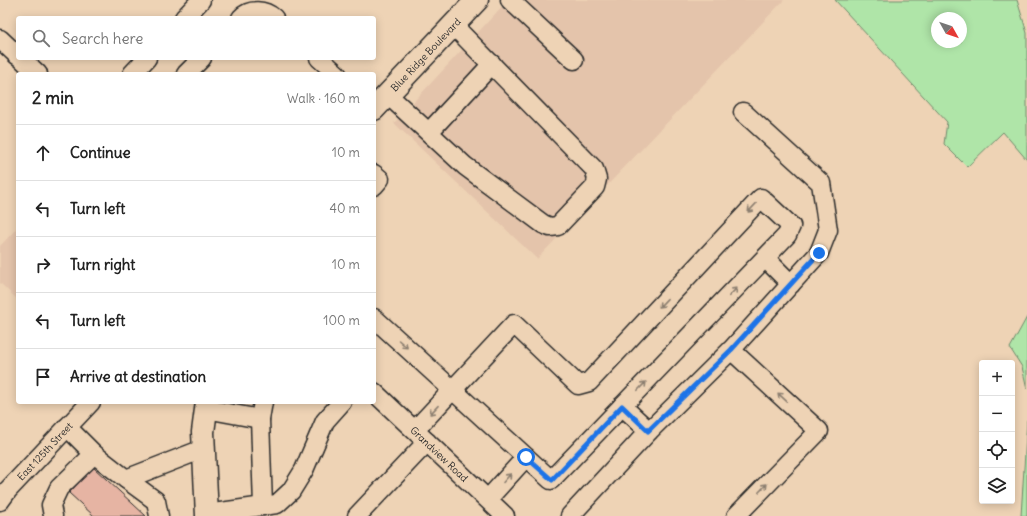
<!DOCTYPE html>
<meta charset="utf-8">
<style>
:root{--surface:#fff;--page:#f6f6f6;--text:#222;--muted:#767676;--line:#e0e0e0}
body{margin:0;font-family:Delius,sans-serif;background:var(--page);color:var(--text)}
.controls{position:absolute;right:12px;bottom:12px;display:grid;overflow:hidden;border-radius:4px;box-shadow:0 2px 10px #0003}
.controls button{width:36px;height:36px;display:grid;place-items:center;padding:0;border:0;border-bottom:1px solid var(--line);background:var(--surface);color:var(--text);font:20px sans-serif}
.compass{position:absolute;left:931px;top:12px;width:36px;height:36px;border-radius:50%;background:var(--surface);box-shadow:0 2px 10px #0003;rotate:130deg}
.stop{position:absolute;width:12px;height:12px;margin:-9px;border:3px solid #1a73e8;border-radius:50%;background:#fff}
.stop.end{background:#1a73e8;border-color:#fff;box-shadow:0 1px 4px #0008}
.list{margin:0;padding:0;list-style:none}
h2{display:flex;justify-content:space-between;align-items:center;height:52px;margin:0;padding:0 16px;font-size:17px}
h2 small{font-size:13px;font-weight:400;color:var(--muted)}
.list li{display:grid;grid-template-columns:26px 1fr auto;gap:12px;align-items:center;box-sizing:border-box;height:56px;padding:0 16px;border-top:1px solid var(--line)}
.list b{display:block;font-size:15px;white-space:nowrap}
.list em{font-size:13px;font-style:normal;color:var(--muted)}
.icon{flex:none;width:22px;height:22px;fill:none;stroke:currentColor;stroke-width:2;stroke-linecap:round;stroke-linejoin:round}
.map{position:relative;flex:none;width:1027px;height:516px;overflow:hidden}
.search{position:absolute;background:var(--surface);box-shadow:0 2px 10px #0003;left:16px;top:16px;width:360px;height:44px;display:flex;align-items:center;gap:10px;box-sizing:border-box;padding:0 14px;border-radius:4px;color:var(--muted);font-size:15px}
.panel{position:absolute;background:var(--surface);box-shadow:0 2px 10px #0003;left:16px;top:72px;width:360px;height:332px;border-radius:4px}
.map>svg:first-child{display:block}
.built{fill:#e4c4ab}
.green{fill:#afe5a8;stroke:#6d886a;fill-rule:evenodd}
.building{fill:#e6b4a3;stroke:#2b2b2b}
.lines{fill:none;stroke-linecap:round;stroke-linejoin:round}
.minor-casing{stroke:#2b2b2b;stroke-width:21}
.major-casing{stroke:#2b2b2b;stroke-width:25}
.minor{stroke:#eed3b5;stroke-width:18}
.major{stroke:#eed3b5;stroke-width:22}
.oneway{stroke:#8c7f70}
.route{stroke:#1a73e8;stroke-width:5}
.labels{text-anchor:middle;stroke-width:3;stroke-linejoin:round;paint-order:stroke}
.street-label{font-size:10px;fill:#2b2b2b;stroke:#eed3b5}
</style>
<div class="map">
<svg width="1027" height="516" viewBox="0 0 1027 516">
<rect width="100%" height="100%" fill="#eed3b5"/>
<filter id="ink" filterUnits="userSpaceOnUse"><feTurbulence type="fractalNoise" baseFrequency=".025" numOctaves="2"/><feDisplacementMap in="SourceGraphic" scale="8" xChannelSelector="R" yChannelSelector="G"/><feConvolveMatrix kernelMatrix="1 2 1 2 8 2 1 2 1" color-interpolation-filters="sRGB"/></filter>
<g filter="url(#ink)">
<path class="built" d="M508,0H784L537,259L394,123Z
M18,227V300L0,283V246Z"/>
<path class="green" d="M835,0H1017L1027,33V160L1003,132L967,167L944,144L947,122ZM937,18H961V42H937Z
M1027,317V389L1022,367L1010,348Z
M1027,420V516H1021Z"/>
<path class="building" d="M93,467L146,516H94L69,493Z"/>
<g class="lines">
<defs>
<g id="minor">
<path d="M510,0L574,60"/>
<path d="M184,18L201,0"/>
<path d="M241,18C250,8 265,10 274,18"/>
<path d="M0,39L18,56"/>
<path d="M21,58L38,74"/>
<path d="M319,58L337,74"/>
<path d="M132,74L147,58"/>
<path d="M186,74L202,58"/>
<path d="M388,95L465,166L543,224L550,227L558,226L595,187L597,179L594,169L453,25"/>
<path d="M429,132L492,64"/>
<path d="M374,174L380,179L374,186"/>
<path d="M765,258L791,284"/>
<path d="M374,318L551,480L787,235L791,226L761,198L589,382L578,385L514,324L415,430"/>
<path d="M731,350L819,431L736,516"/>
<path id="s1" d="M374,392L505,516"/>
<path d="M263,402L260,419L263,506"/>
<path d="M622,406L649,431"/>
<path d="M206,409L260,419"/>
<path d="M67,427L94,454L126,479"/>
<path d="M488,499L526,457"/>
<path id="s2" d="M0,501L8,490L91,402"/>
<path d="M206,514L277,504L291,491L304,470L325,421L342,402"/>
<path d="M53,516L51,505L59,488L94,454"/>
<path d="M159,516L156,501L126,479L203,449"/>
<path d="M357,516L427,442"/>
<path d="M570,516L649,431L731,350L819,253L828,230L821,183L743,112"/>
</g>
<g id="major">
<path id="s3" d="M374,109L477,0"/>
<path d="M207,516L203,432L207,402"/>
</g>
</defs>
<use href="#minor" class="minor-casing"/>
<use href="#major" class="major-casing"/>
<use href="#minor" class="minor"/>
<use href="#major" class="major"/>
</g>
<defs><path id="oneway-shaft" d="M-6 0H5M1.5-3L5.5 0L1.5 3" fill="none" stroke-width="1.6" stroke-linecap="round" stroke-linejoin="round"/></defs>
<g class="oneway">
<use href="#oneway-shaft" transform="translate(752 208) rotate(133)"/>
<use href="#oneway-shaft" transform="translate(733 292) rotate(-46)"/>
<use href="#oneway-shaft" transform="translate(663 303) rotate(133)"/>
<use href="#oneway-shaft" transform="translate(403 344) rotate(42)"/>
<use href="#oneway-shaft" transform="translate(642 386) rotate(-46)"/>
<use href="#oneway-shaft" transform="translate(782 397) rotate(-137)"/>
<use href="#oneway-shaft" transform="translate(434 410) rotate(133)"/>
<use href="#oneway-shaft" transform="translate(507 478) rotate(-48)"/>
<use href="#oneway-shaft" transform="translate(763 488) rotate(-46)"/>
</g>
</g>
<g class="lines" filter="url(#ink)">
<path class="route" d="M526,457L552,480L622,406L648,431L731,350L819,253"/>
</g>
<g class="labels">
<g class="street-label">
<text dy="4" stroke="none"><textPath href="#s3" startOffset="75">Blue Ridge Boulevard</textPath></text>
<text dy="4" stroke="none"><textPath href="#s2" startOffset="67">East 125th Street</textPath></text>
<text dy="4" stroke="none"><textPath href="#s1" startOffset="90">Grandview Road</textPath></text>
</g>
</g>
</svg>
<div class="controls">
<button>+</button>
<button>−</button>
<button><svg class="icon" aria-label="locate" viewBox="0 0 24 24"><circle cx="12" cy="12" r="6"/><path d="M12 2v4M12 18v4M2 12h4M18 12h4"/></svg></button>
<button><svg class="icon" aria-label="layers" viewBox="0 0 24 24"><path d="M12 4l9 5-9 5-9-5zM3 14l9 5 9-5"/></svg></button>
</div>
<svg class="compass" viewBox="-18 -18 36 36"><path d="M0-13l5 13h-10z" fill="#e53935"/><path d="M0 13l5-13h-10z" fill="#767676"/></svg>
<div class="stop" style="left:526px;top:457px"></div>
<div class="stop end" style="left:819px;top:253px"></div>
<div class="search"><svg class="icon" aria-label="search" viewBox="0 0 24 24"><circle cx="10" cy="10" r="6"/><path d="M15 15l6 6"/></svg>Search here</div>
<section class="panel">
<h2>2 min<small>Walk · 160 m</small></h2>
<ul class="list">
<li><svg class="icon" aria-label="ahead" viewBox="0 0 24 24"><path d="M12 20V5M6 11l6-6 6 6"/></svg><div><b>Continue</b></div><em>10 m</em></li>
<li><svg class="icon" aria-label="left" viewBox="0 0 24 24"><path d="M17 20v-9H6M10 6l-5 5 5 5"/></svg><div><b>Turn left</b></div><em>40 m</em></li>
<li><svg class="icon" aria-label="right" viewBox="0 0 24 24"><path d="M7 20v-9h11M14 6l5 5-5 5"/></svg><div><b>Turn right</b></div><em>10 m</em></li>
<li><svg class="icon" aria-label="left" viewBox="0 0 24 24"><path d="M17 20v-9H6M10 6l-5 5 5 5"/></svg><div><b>Turn left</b></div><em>100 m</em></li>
<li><svg class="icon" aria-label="arrive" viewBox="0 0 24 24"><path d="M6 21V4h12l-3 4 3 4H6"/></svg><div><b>Arrive at destination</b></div></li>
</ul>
</section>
</div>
